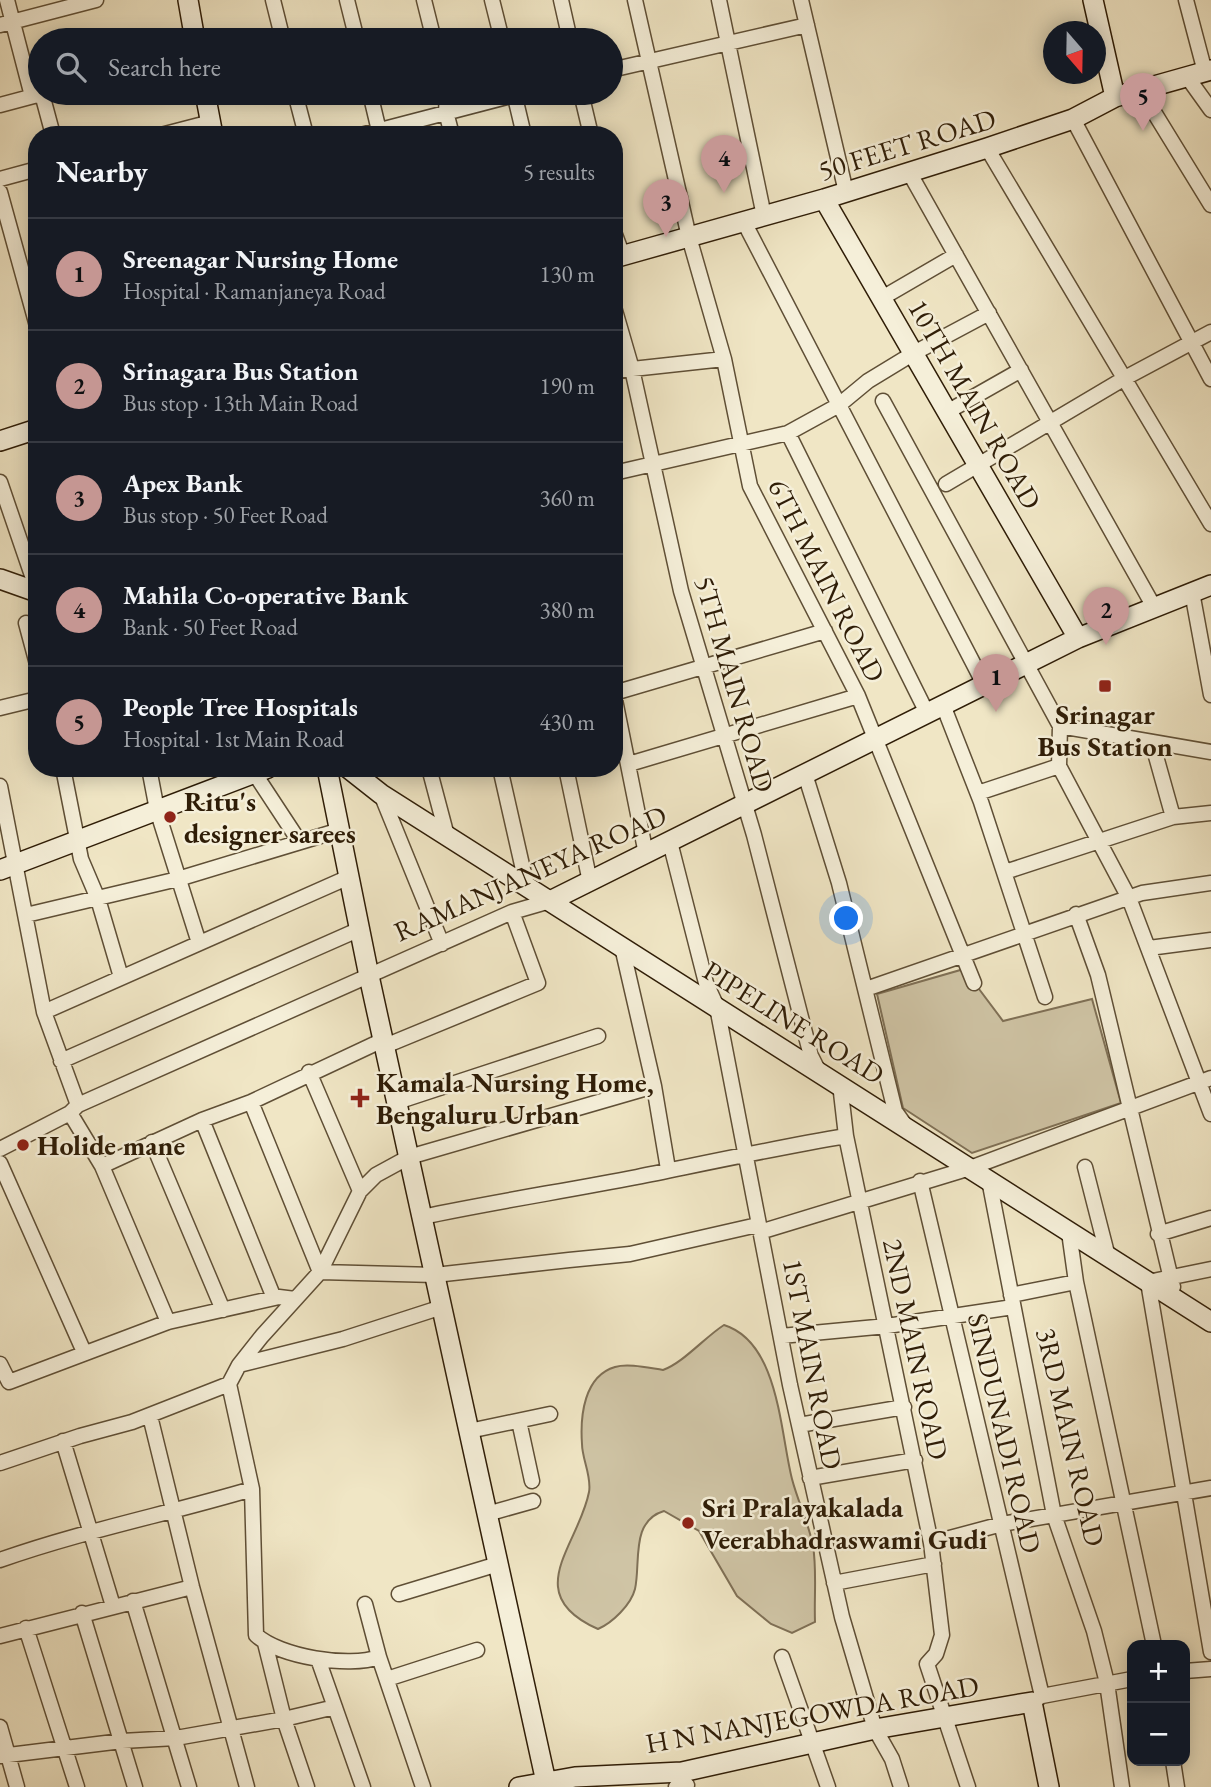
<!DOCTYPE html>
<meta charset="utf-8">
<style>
:root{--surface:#171b24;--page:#242831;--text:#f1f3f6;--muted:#9ea1a6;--line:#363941;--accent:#c59692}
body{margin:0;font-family:"EB Garamond",serif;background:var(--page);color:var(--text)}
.controls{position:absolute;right:21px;bottom:21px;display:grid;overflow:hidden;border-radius:14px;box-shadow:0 4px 18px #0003}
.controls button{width:63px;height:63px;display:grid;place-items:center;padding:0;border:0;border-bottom:2px solid var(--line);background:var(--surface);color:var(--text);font:35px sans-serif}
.compass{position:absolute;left:1043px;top:21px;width:63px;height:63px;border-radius:50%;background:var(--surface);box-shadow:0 4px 18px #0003;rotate:160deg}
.you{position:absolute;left:847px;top:919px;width:24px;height:24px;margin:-18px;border:5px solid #fff;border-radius:50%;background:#1a73e8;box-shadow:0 0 0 10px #1a73e833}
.badge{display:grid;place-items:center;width:46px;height:46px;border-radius:50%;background:var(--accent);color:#111;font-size:23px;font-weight:700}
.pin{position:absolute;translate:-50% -58px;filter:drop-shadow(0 2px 4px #0008)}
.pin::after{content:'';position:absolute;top:37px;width:24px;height:21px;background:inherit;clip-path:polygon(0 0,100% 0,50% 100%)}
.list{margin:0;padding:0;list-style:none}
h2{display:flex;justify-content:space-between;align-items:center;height:91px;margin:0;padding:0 28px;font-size:30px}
h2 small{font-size:23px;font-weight:400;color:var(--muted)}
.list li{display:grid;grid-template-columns:46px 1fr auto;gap:21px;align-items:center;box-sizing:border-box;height:112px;padding:0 28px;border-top:2px solid var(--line)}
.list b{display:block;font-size:26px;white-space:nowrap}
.list p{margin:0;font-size:23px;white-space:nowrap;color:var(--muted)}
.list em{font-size:23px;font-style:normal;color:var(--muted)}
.icon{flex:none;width:38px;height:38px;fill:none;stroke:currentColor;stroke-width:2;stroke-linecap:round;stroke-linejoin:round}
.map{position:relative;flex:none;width:1211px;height:1787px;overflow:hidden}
.search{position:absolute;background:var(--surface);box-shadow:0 4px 18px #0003;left:28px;top:28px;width:595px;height:77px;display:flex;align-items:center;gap:18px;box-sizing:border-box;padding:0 24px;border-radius:38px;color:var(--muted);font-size:26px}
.panel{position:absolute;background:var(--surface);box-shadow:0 4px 18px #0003;left:28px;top:126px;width:595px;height:651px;border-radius:28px}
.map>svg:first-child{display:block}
.green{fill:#cfc4a5;stroke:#7f7056;stroke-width:2}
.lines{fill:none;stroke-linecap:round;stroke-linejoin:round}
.street-casing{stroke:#5f4f36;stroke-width:17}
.secondary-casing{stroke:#2f1d07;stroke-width:22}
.street{stroke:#f5efd9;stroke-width:14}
.secondary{stroke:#f5efd9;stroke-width:19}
.poi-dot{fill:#8f2418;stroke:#f5efd9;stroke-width:2.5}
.labels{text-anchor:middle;stroke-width:5;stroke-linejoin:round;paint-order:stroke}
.street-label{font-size:28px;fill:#2f1d07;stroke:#f5efd9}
.poi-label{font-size:28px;font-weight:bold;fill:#2f1d07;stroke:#f5efd9;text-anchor:start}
</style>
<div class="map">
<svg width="1211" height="1787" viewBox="0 0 1211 1787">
<rect width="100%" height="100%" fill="#f0e6c5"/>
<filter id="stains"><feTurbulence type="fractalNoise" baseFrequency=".00286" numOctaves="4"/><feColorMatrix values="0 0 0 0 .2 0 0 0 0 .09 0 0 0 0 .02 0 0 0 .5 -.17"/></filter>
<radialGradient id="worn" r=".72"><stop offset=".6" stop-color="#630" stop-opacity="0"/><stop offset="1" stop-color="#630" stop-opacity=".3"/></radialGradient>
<path class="green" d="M964,969L1003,1021L1092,999L1121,1103L972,1153L903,1108L877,994Z
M724,1325C779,1342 780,1432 792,1479C798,1502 809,1524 813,1546C817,1570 814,1597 815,1622L792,1633L771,1624L737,1596L699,1531L664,1511C630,1521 641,1563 635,1589C631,1605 612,1623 598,1629C519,1594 579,1545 589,1492C592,1477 582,1459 582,1444C580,1416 584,1376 615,1367C628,1363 649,1368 663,1370C683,1363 705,1337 724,1325Z"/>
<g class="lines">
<defs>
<path id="street" d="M7,0L32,96
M273,0L283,40
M347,0L357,40
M424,0L434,40
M492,0L502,40
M561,0L570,40
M635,0L689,237L724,359L750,486L858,696L974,983
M719,0L764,216
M801,0L846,192
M1186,0L1205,72
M0,25L96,0
M611,70L807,25
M1188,78L1211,110
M1141,91L1211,205
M295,93L306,135
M370,93L380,135
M447,93L446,112L452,135
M514,93L524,135
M581,93L591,135
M42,94L53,135
M0,105L45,93
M1073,119L1211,379
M161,135L211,122
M361,135L522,93
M987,148L1211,524
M909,172L1154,607
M0,179L37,169
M0,192L37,326
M744,222L984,684
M614,232L623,256
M882,298L956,255
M614,307L632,369L681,591L754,835L811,1056L819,1072
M614,371L724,359
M883,401L1060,726L1211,752
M947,412L1021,370
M788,433L927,713
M614,473L788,433L839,405L868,381L914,353L989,313
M0,482L37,590
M946,484L1125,378L1211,332
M1192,592L1211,695
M26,623L37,664
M614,693L825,631
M614,695L646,854
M943,705L981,802L1045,997
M0,708L37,699
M1060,726L1059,766L1129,898L1211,1114
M1152,742L1173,817
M629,764L858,696
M63,768L81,859L98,899L121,977
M149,768L157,810L199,943
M251,768L299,841
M429,768L447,836
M500,768L527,887
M566,768L590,882
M805,774L839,883L895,1111L905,1125
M0,786L44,1012L78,1105
M978,793L1059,766
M381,794L442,944
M670,842L706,983L717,1007L790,1385L842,1617L875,1729L892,1759L901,1787
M1005,872L1173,817L1211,813
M1076,914L1098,975L1173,1287
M26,915L178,879L340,830
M622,947L654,1086L668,1169
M1149,948L1211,940
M866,989L1142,893L1211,883
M44,1012L349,877
M385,1046L538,983L512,912
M61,1061L360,929
M309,1072L360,1191
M840,1084L846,1136L931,1543L942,1635L936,1654L927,1664L968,1787
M251,1102L320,1272L435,1275L569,1260L630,1254L753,1226L763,1231L970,1168L1211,1078
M397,1102L598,1036
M70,1113L102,1166L168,1322
M202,1120L274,1298
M152,1142L223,1310
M0,1149L70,1113L78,1105L512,912L550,901
M0,1163L84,1352
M102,1166L202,1120L251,1102L383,1040
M1085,1167L1108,1257
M989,1180L1054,1515L1094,1631L1107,1683L1122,1787
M920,1181L1042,1696
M422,1217C493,1202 565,1191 637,1177C706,1163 775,1148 846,1136
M1069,1232L1076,1282L1154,1645
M1158,1234L1211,1218
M1211,1269L1148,1282L1211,1652
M1011,1295L1076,1282
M781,1336L887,1326L1013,1307
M0,1364L9,1382L168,1322L279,1297L295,1299
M239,1365L343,1339L442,1307
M150,1416L192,1587L247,1787
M519,1421L532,1481
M799,1425L904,1407
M469,1431L550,1414
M63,1441L113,1606
M0,1463L80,1436L132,1422L229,1384
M810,1478L915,1460
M487,1514L533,1501
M931,1543L1002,1524L1211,1488
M0,1560C82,1531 168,1514 252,1489
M834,1583L934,1564
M399,1594L498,1564
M133,1601L189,1787
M365,1604L379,1657
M82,1613L135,1787
M26,1628L77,1787
M0,1636L192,1587
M265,1643L284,1719L335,1707
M782,1657L828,1787
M318,1659L363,1787
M1185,1671L1211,1669
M387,1679L477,1650
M1035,1700L1042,1696L1132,1679
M0,1727L17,1787
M0,1756L122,1741L176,1738L284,1719L307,1787
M1173,1761L1177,1787
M423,1787L379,1657C349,1668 280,1657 256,1635L252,1489L229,1384L239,1365L262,1336L320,1272L360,1191L376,1175L409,1157L654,1086
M676,1787L687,1785"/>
<path id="secondary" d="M188,0L195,40
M1093,0L1115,97
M205,93L213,135
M824,199L1078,638
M614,258L824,199L987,148L1073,119L1115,97L1211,70
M0,441L37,429
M0,579L37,592
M327,768L369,976L546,1782
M348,768L381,794L1211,1322
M0,870L268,768
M550,901L1078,638L1211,585
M519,1787L575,1777L682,1772L875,1729L1032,1702L1049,1787"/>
</defs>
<use href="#street" class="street-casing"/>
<use href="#secondary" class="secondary-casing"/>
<use href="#street" class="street"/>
<use href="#secondary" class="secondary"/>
</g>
<g class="poi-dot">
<rect x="1098" y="679" width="14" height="14" rx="3.5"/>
<circle cx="170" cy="817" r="7"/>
<path d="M356.5 1087.5h7v7h7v7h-7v7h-7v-7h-7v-7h7z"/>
<circle cx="23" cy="1145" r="7"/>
<circle cx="688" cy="1523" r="7"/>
</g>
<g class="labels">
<g class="street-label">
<text transform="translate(907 144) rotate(-17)" y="10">50 FEET ROAD</text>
<text transform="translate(975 404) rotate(60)" y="10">10TH MAIN ROAD</text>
<text transform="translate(827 580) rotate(63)" y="10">6TH MAIN ROAD</text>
<text transform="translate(735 684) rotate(74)" y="10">5TH MAIN ROAD</text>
<text transform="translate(530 873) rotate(-24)" y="10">RAMANJANEYA ROAD</text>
<text transform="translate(794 1022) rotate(32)" y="10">PIPELINE ROAD</text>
<text transform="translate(916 1349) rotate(78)" y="10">2ND MAIN ROAD</text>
<text transform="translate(813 1364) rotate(79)" y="10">1ST MAIN ROAD</text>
<text transform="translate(1005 1433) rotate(77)" y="10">SINDUNADI ROAD</text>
<text transform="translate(1071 1437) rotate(77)" y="10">3RD MAIN ROAD</text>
<text transform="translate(812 1714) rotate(-10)" y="10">H N NANJEGOWDA ROAD</text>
</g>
<g class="poi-label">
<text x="1105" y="724" text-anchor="middle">Srinagar<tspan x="1105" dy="32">Bus Station</tspan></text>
<text x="184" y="811">Ritu's<tspan x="184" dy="32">designer sarees</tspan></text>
<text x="376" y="1092">Kamala Nursing Home,<tspan x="376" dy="32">Bengaluru Urban</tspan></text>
<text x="37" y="1155">Holide mane</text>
<text x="702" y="1517">Sri Pralayakalada<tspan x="702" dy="32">Veerabhadraswami Gudi</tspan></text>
</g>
</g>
<rect width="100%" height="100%" filter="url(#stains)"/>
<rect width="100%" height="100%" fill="url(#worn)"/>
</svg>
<div class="controls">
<button>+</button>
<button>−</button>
</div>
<svg class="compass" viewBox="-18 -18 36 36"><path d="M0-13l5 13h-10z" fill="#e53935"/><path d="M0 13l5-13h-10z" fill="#9ea1a6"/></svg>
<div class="you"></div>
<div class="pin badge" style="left:996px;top:712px">1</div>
<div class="pin badge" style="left:1106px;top:645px">2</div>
<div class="pin badge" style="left:666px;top:237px">3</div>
<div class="pin badge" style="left:724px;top:193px">4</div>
<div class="pin badge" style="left:1143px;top:131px">5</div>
<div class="search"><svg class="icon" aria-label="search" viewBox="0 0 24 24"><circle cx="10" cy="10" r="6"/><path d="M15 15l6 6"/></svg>Search here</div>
<section class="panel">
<h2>Nearby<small>5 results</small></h2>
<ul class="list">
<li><span class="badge">1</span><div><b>Sreenagar Nursing Home</b><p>Hospital · Ramanjaneya Road</p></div><em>130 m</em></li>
<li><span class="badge">2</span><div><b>Srinagara Bus Station</b><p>Bus stop · 13th Main Road</p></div><em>190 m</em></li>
<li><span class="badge">3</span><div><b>Apex Bank</b><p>Bus stop · 50 Feet Road</p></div><em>360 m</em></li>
<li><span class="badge">4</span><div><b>Mahila Co-operative Bank</b><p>Bank · 50 Feet Road</p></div><em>380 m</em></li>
<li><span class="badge">5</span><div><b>People Tree Hospitals</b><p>Hospital · 1st Main Road</p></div><em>430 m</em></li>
</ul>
</section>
</div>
